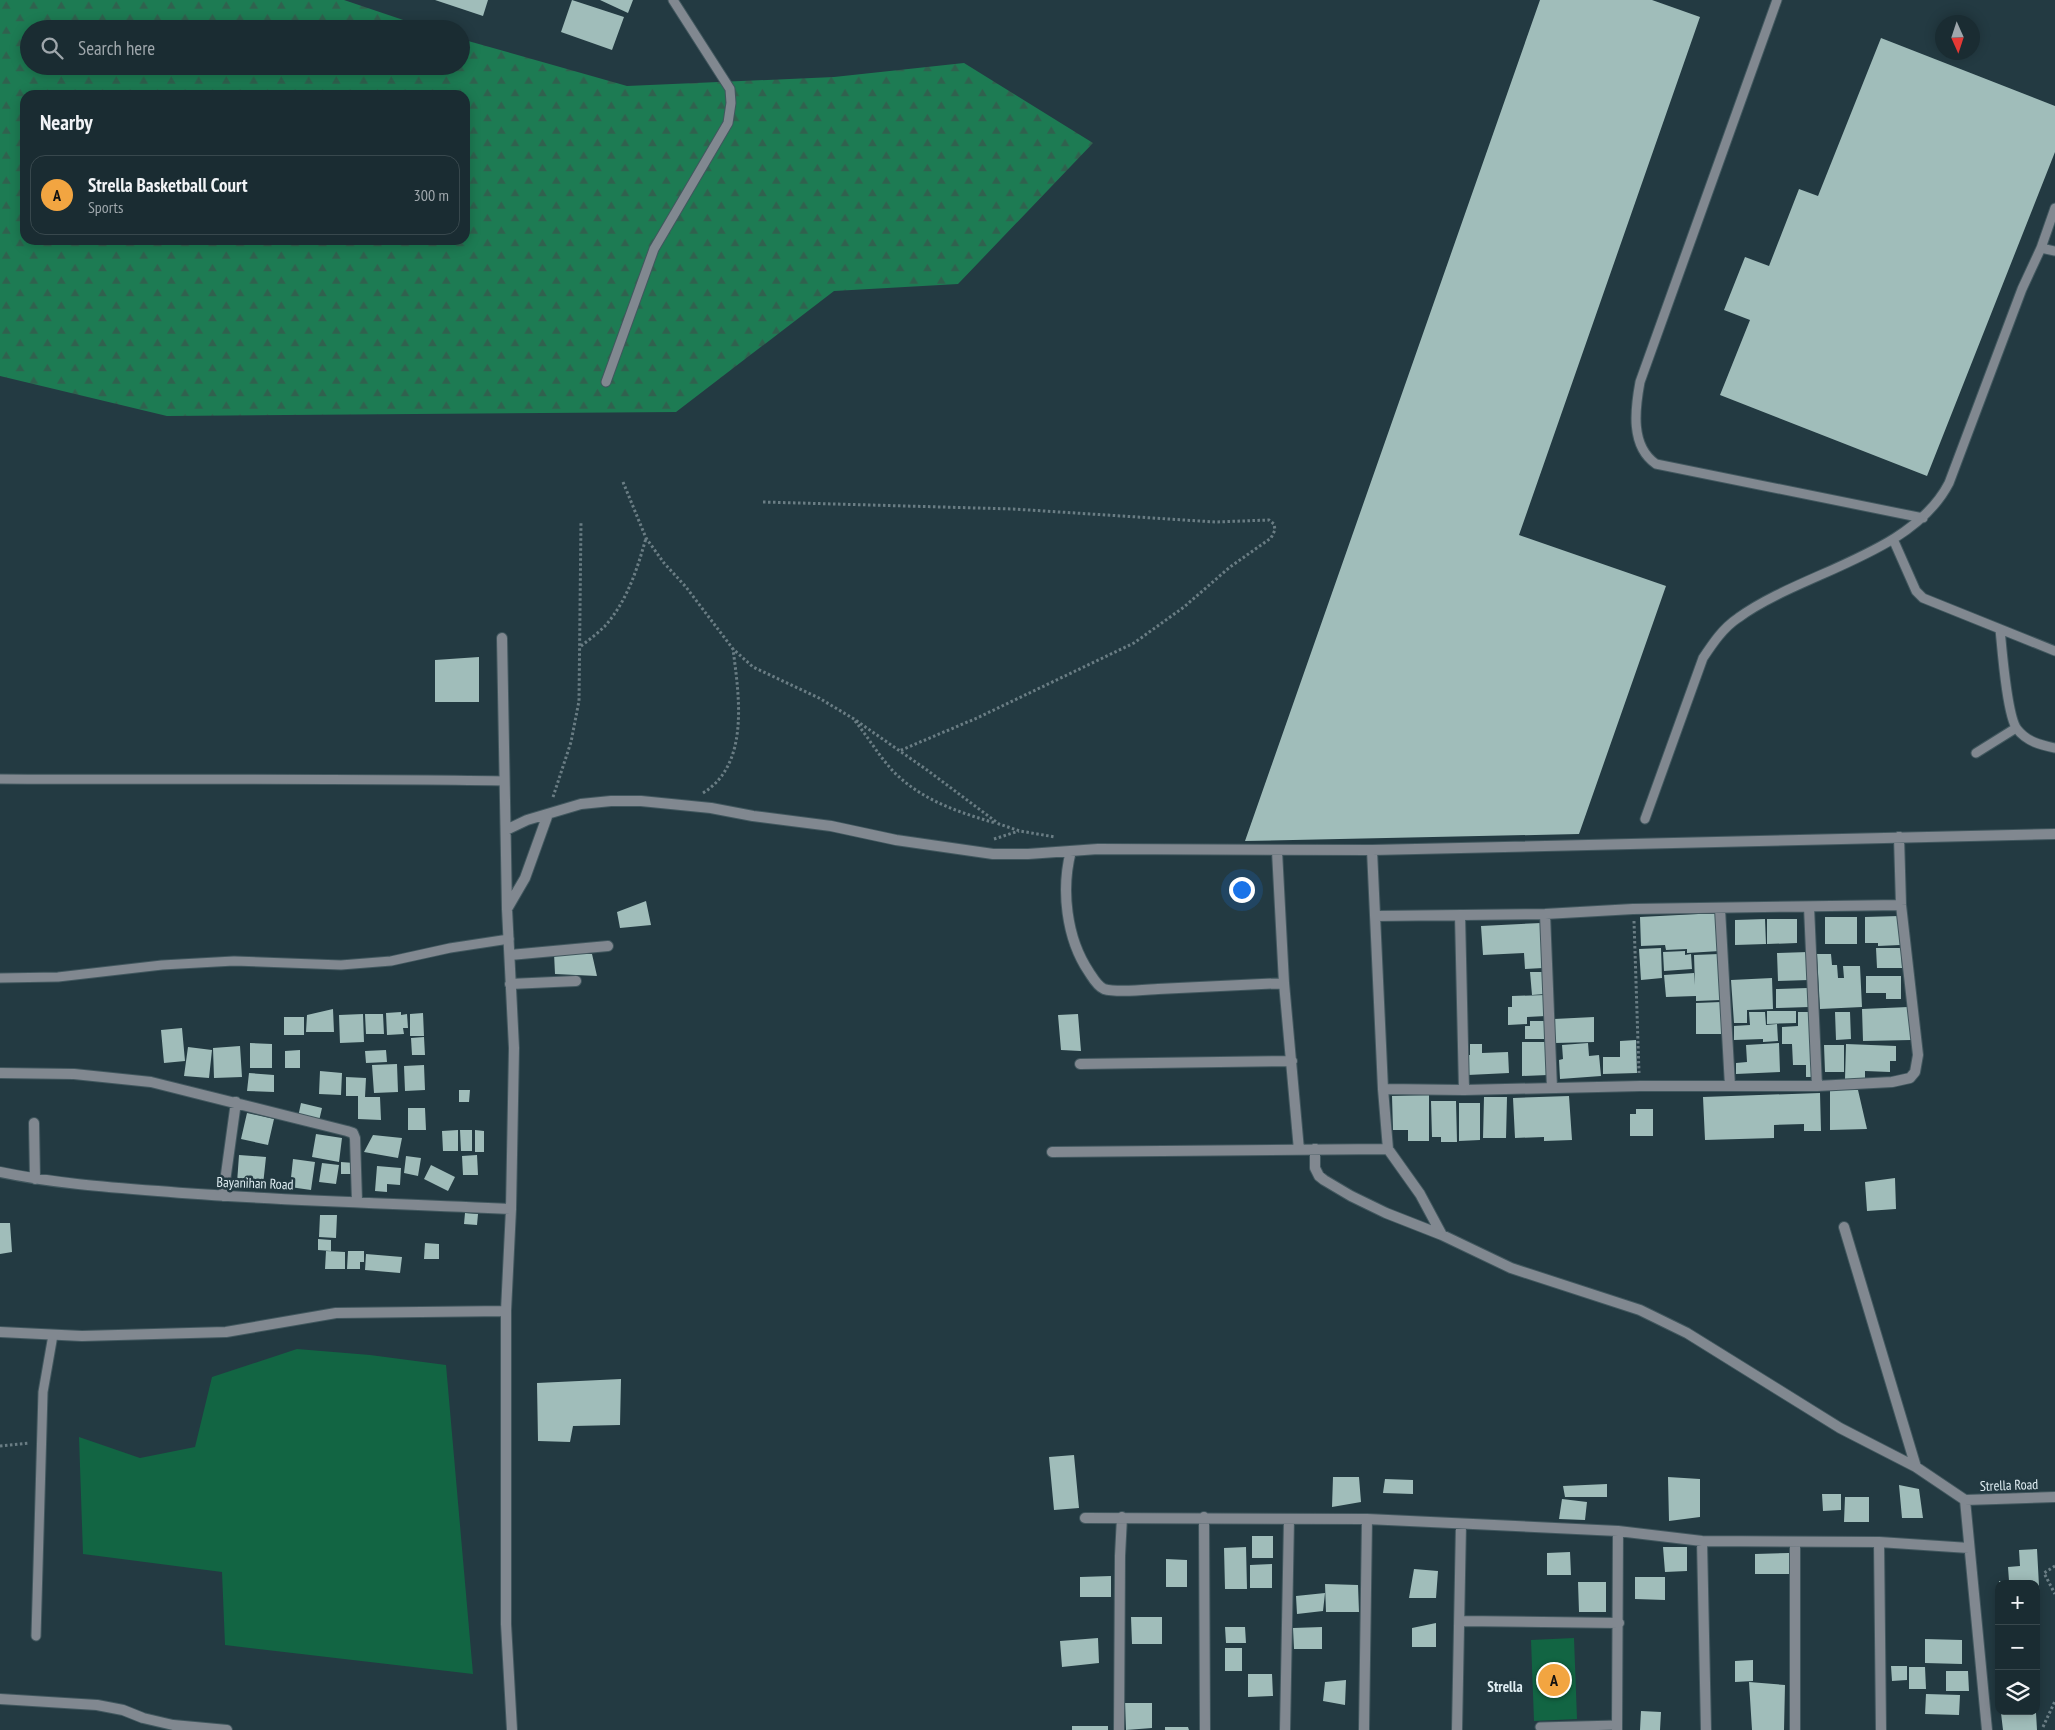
<!DOCTYPE html>
<meta charset="utf-8">
<style>
:root{--surface:#1a2c32;--page:#23343a;--text:#f1f3f6;--muted:#9fa7ac;--line:#38484d;--accent:#f2a541}
body{margin:0;font-family:"PT Sans Narrow",sans-serif;background:var(--page);color:var(--text)}
.controls{position:absolute;right:15px;bottom:15px;display:grid;overflow:hidden;border-radius:10px;box-shadow:0 2px 12px #0003}
.controls button{width:45px;height:45px;display:grid;place-items:center;padding:0;border:0;border-bottom:1px solid var(--line);background:var(--surface);color:var(--text);font:25px sans-serif}
.compass{position:absolute;left:1935px;top:15px;width:45px;height:45px;border-radius:50%;background:var(--surface);box-shadow:0 2px 12px #0003;rotate:177deg}
.you{position:absolute;left:1241px;top:889px;width:18px;height:18px;margin:-12px;border:4px solid #fff;border-radius:50%;background:#1a73e8;box-shadow:0 0 0 8px #1a73e833}
.badge{display:grid;place-items:center;width:32px;height:32px;border-radius:50%;background:var(--accent);color:#111;font-size:16px;font-weight:700}
.pin{position:absolute;translate:-50% -50%;border:2px solid #fff;box-shadow:0 1px 5px #0006}
.list{margin:0;padding:0;list-style:none}
h2{display:flex;justify-content:space-between;align-items:center;height:65px;margin:0;padding:0 20px;font-size:21px}
h2 small{font-size:16px;font-weight:400;color:var(--muted)}
.list li{display:grid;grid-template-columns:32px 1fr auto;gap:15px;align-items:center;box-sizing:border-box;height:80px;margin:0 10px 10px;padding:0 10px;border:1px solid var(--line);border-radius:15px}
.list b{display:block;font-size:19px;white-space:nowrap}
.list p{margin:0;font-size:16px;white-space:nowrap;color:var(--muted)}
.list em{font-size:16px;font-style:normal;color:var(--muted)}
.icon{flex:none;width:28px;height:28px;fill:none;stroke:currentColor;stroke-width:2;stroke-linecap:round;stroke-linejoin:round}
.map{position:relative;flex:none;width:2055px;height:1730px;overflow:hidden}
.search{position:absolute;background:var(--surface);box-shadow:0 2px 12px #0003;left:20px;top:20px;width:450px;height:55px;display:flex;align-items:center;gap:12px;box-sizing:border-box;padding:0 18px;border-radius:28px;color:var(--muted);font-size:19px}
.panel{position:absolute;background:var(--surface);box-shadow:0 2px 12px #0003;left:20px;top:90px;width:450px;height:155px;border-radius:15px}
.map>svg:first-child{display:block}
.grass{fill:#126543}
.forest{fill:url(#forest-firs);fill-rule:evenodd}
.building{fill:#a0bdba}
.lines{fill:none;stroke-linecap:round;stroke-linejoin:round}
.service-casing{stroke:#41575e;stroke-width:11}
.minor-casing{stroke:#41575e;stroke-width:12}
.path{stroke:#6a7d84;stroke-width:3;stroke-dasharray:2.5 2.5;stroke-linecap:butt}
.service{stroke:#818890;stroke-width:9}
.minor{stroke:#818890;stroke-width:10}
.labels{text-anchor:middle;stroke-width:5;stroke-linejoin:round;paint-order:stroke}
.street-label{font-size:14px;fill:#dfedf2;stroke:#233a42}
.neighbourhood-label{font-size:15px;font-weight:bold;fill:#dfedf2;stroke:#233a42}
</style>
<div class="map">
<svg width="2055" height="1730" viewBox="0 0 2055 1730">
<defs>
<pattern id="forest-firs" width="22" height="20" patternUnits="userSpaceOnUse" patternTransform="scale(1.25)"><rect width="22" height="20" fill="#1d7b53"/><path d="M5 1l3.5 6h-7zM16 11l3.5 6h-7z" fill="#30614e"/></pattern>
</defs>
<rect width="100%" height="100%" fill="#233a42"/>
<path class="grass" d="M297,1349L370,1355L446,1365L473,1674L225,1645L222,1572L83,1554L79,1437L140,1458L195,1447L212,1377Z
M1574,1638L1577,1719L1534,1721L1531,1640Z"/>
<path class="forest" d="M0,0H344L430,29H29V66H461V39L627,86L834,77L964,63L1093,143L958,284L834,291L676,412L167,416L0,376ZM25,95H465V240H25Z"/>
<path class="building" d="M435,0H488L483,16Z
M572,0L624,17L612,50L561,32Z
M600,0H633L628,13Z
M1540,0H1652L1700,17L1519,535L1666,586L1579,834L1245,841Z
M1881,38L2055,106V152L1927,476L1720,395L1750,320L1724,310L1745,257L1769,266L1799,189L1818,196Z
M479,657V702H435V660Z
M646,901L651,925L620,928L617,912Z
M1718,913L1720,951L1687,953V949L1666,950L1665,945L1641,946L1640,917Z
M1899,916L1900,945L1878,946V943H1865V917Z
M1825,917H1857V944H1825Z
M1765,919L1766,944L1735,945V920Z
M1767,919H1797V943L1767,944Z
M1541,923L1543,968L1525,969L1524,953L1483,955L1481,926Z
M1661,948L1662,978L1641,980L1639,949Z
M1876,948H1901L1902,968H1877Z
M1685,951V955L1691,954L1692,969L1664,971L1663,952Z
M1808,952L1809,980L1778,981L1777,953Z
M554,953L592,954L597,976L555,974Z
M1719,954L1721,1000L1696,1001V996L1666,997L1664,975L1694,973L1695,985L1694,955Z
M1817,954H1831L1832,965H1837L1838,978H1844L1843,966H1860L1862,1007L1820,1009Z
M1530,972H1544L1545,994L1532,995Z
M1866,976H1901V999H1886V993H1866Z
M1772,978L1773,1009L1747,1010V1023H1734L1731,980Z
M1808,988L1809,1007L1776,1008V989Z
M1545,995L1546,1016L1527,1017V1024L1508,1025V1007H1512V996Z
M1721,1002L1722,1034H1696V1003Z
M1908,1007L1911,1040L1863,1041L1862,1009Z
M333,1009L334,1032H306L307,1015Z
M1767,1011H1796V1023L1767,1024Z
M401,1012V1015L407,1014L408,1028H403L404,1034L387,1035L386,1013Z
M1749,1012H1765L1766,1025L1777,1024L1778,1041L1763,1042V1039L1734,1040V1026L1750,1025Z
M1798,1012H1811L1814,1077H1806V1065H1793L1792,1044H1782V1027L1798,1026Z
M1835,1012H1850L1851,1039L1836,1040Z
M423,1013L424,1036H410V1014Z
M363,1014L364,1042L340,1043L339,1015Z
M365,1014H383L384,1034H366Z
M1078,1014L1081,1051L1061,1050L1058,1015Z
M284,1017H304V1035H284Z
M1594,1017V1042L1555,1043L1554,1019Z
M1530,1021H1545L1546,1039H1525V1026H1530Z
M182,1028L185,1061L164,1063L161,1030Z
M424,1037L425,1055H412L411,1038Z
M1636,1040L1637,1073L1603,1074V1057H1620V1041Z
M1522,1042H1548V1075L1522,1076Z
M250,1043L272,1044V1068H250Z
M1588,1043L1589,1056L1599,1055L1601,1076L1560,1079L1559,1060L1563,1059L1562,1045Z
M1779,1043L1780,1072L1736,1074V1063L1747,1062L1746,1045Z
M1470,1044H1482V1053L1508,1052L1509,1073L1468,1075L1467,1055H1470Z
M1846,1044L1896,1046V1061H1890V1072L1865,1071V1080L1845,1079Z
M1824,1045H1844V1072H1825Z
M240,1046L242,1077L214,1078L213,1048Z
M188,1047L212,1050L209,1078L184,1076Z
M300,1050V1068H285V1051Z
M386,1050L387,1062L366,1063L365,1051Z
M397,1064L398,1092L374,1093L372,1065Z
M424,1065L425,1090L405,1091L404,1066Z
M320,1071L342,1073L341,1095L319,1094Z
M249,1073L274,1075V1092L247,1091Z
M346,1077L366,1078L365,1097H380L381,1120L358,1119V1096H346Z
M459,1090H470L469,1102H459Z
M1830,1090H1858L1867,1129L1830,1130Z
M1820,1093L1821,1131H1804V1124L1774,1125V1138L1705,1140L1703,1097Z
M1429,1095V1141H1408V1130H1393L1392,1096Z
M1569,1096L1572,1140L1544,1141V1137L1515,1138L1513,1098Z
M1484,1097H1507L1506,1138H1483Z
M1431,1101H1456L1457,1142H1441V1137H1432Z
M301,1103L322,1108L319,1121L298,1117Z
M1459,1103H1480V1140L1459,1141Z
M408,1108H425L426,1130H408Z
M1636,1109H1653V1136H1630V1114H1636Z
M247,1113L274,1119L268,1145L241,1139Z
M458,1130V1151H443L442,1131Z
M460,1130H472V1151H461Z
M475,1130L484,1131V1152H475Z
M316,1134L342,1138L339,1162L312,1157Z
M373,1135L402,1138L398,1158L364,1152Z
M239,1155L266,1157L263,1185L237,1183Z
M477,1155L478,1175H463L462,1156Z
M406,1156L421,1158L418,1176L404,1173Z
M293,1159L315,1162L311,1190L290,1187Z
M341,1162L354,1163V1174H341Z
M322,1163L339,1165L336,1184L319,1182Z
M431,1165L455,1177L448,1191L424,1179Z
M377,1166L401,1168L400,1185L387,1184V1192L375,1191Z
M1895,1178L1896,1209L1867,1211L1865,1182Z
M465,1213L478,1214L477,1225L464,1224Z
M320,1215H337L336,1238L319,1237Z
M0,1223H10L12,1252L0,1254Z
M318,1239L331,1240V1251L318,1250Z
M425,1243L439,1244V1259H424Z
M326,1251L345,1252V1269H325Z
M348,1251H364V1262H360V1269H347Z
M366,1254L402,1257L400,1273L365,1270Z
M621,1379L620,1425L573,1426L570,1442L538,1441L537,1383Z
M1074,1455L1079,1508L1054,1510L1049,1457Z
M1333,1477H1359L1361,1502L1332,1507Z
M1668,1477L1700,1479V1517L1669,1521Z
M1385,1479L1413,1480V1494L1383,1493Z
M1607,1484V1497H1565L1563,1486Z
M1899,1485L1919,1489L1923,1518H1902Z
M1822,1494H1841V1510L1823,1511Z
M1845,1497H1869V1522H1844Z
M1562,1499L1587,1502L1585,1520L1559,1519Z
M1252,1536H1273V1558H1252Z
M1246,1547L1247,1589H1225L1224,1548Z
M1663,1547H1687V1571L1665,1572Z
M2037,1549L2040,1604H2036V1584H1999V1581H2009L2008,1567L2020,1566L2019,1550Z
M1570,1552L1571,1575H1547V1553Z
M1789,1553V1574H1755V1554Z
M1166,1559L1187,1560V1587H1166Z
M1272,1564V1588H1250V1565Z
M1414,1569L1438,1571L1436,1598H1409Z
M1111,1576V1597H1080V1577Z
M1635,1577H1665V1600L1635,1599Z
M1578,1582H1606V1612H1579Z
M1325,1584L1358,1585L1359,1612H1326Z
M1325,1593L1323,1611L1297,1614L1296,1596Z
M1131,1617H1162V1644H1132Z
M1436,1623V1647H1412V1628Z
M1225,1627H1245L1246,1643H1226Z
M1322,1627V1649H1294L1293,1628Z
M1098,1638L1099,1663L1062,1667L1060,1641Z
M1925,1639L1962,1640V1664L1925,1663Z
M1225,1648H1242V1671H1225Z
M1753,1660V1681L1735,1682V1661Z
M1891,1666H1907V1680L1892,1681Z
M1909,1667H1925L1926,1689H1909Z
M1946,1671H1968L1969,1691H1946Z
M1248,1674H1272L1273,1696L1248,1697Z
M1346,1680L1345,1705L1323,1701L1325,1682Z
M1749,1682L1785,1685L1784,1730H1752Z
M1926,1694L1960,1695L1959,1715L1925,1714Z
M1125,1703H1152V1728L1126,1730Z
M1641,1711L1661,1712L1660,1730H1640Z
M2001,1713H2036L2037,1730H2003Z
M1072,1726H1108V1730H1072Z
M1165,1727H1188L1189,1730H1165Z"/>
<g class="lines">
<defs>
<path id="service" d="M1777,0L1640,382C1635,409 1630,446 1656,464L1923,518
M2041,248L2055,251
M606,382L654,249L728,123L731,103L730,89L673,0
M1893,539L1916,591L1923,598L2055,651
M2000,629C2002,649 2007,716 2017,729C2027,742 2041,745 2055,748
M1976,753L2016,728
M0,779C168,780 336,778 504,781
M1645,819L1703,658C1713,643 1723,628 1738,618C1801,572 1912,555 1949,483L2022,289L2041,248L2055,208
M0,978L58,977L162,965L234,961L341,965L391,961L450,948L509,939
M36,1636L43,1392L53,1335
M1540,1727L1617,1725"/>
<path id="minor" d="M502,638L507,909L514,1048L511,1209L506,1311V1624L512,1730
M506,830L527,820L581,804L611,801H641L711,808L753,816L831,826L896,840L993,854H1028L1098,849L1372,850L2055,834
M1372,850L1383,1089L1388,1149L1420,1194L1442,1235
M1071,851C1061,889 1066,938 1089,972C1093,978 1097,986 1104,989C1117,993 1143,990 1158,989C1200,987 1242,985 1284,983
M1277,851L1284,983L1299,1150
M1809,907L1817,1086
M507,909L525,878L548,814
M1720,909L1730,1086
M1545,914L1552,1088
M1460,915L1464,1090
M1376,916L1545,914L1633,909L1901,905
M510,955L608,946
M510,984L576,981
M1080,1064L1292,1061
M0,1073L74,1074L151,1082L347,1131L353,1133L355,1138L357,1201
M1383,1089L1464,1090L1640,1086H1817L1892,1082L1910,1078L1915,1072L1918,1055L1901,905L1899,837
M34,1123L35,1179
M1315,1149V1168L1319,1176L1324,1180L1351,1196L1386,1213L1442,1235L1511,1268L1640,1310L1687,1333L1840,1428L1916,1467L1965,1500
M1052,1152L1388,1149
M0,1172C52,1183 105,1187 158,1191C275,1201 393,1203 511,1209
M223,1196L236,1102
M1844,1227L1916,1467
M0,1332L82,1336L226,1332L336,1313L506,1311
M1965,1500L1987,1730
M1965,1500L2055,1497
M1204,1517L1205,1730
M1085,1518L1367,1519L1618,1531L1702,1541L1879,1542L1969,1548
M1702,1541L1706,1730
M1795,1542V1730
M1879,1542L1881,1730
M1460,1621L1619,1623
M0,1699L97,1705L123,1710L143,1718L173,1725L227,1730
M1119,1730L1120,1556L1122,1517
M1285,1730L1289,1519
M1364,1730L1367,1519
M1457,1730L1461,1524
M1617,1730L1618,1531"/>
</defs>
<use href="#service" class="service-casing"/>
<use href="#minor" class="minor-casing"/>
<path class="path" d="M623,482L646,538L664,563L686,587L733,649L753,667L819,698L854,719L927,770L999,824L1020,831L1055,837
M763,502L1013,509L1215,522L1269,520L1274,524L1275,530L1271,538L1230,567L1184,607L1134,643L977,718L899,751
M581,646C589,640 598,633 605,626C627,601 637,570 646,538
M855,721C868,737 879,756 893,771C921,800 958,812 995,823
M703,793C750,764 739,696 733,649
M553,797L571,742L579,701L581,521
M994,839L1019,831
M1634,921L1639,1073
M0,1446L29,1443
M2055,1566L2044,1573L2055,1594
M2043,1727L2055,1701"/>
<use href="#service" class="service"/>
<use href="#minor" class="minor"/>
</g>
<g class="labels">
<g class="street-label">
<text transform="translate(255 1183) rotate(2)" y="5">Bayanihan Road</text>
<text transform="translate(2009 1485) rotate(-2)" y="5">Strella Road</text>
</g>
<g class="neighbourhood-label">
<text x="1505" y="1692">Strella</text>
</g>
</g>
</svg>
<div class="controls">
<button>+</button>
<button>−</button>
<button><svg class="icon" aria-label="layers" viewBox="0 0 24 24"><path d="M12 4l9 5-9 5-9-5zM3 14l9 5 9-5"/></svg></button>
</div>
<svg class="compass" viewBox="-18 -18 36 36"><path d="M0-13l5 13h-10z" fill="#e53935"/><path d="M0 13l5-13h-10z" fill="#9fa7ac"/></svg>
<div class="you"></div>
<div class="pin badge" style="left:1554px;top:1680px">A</div>
<div class="search"><svg class="icon" aria-label="search" viewBox="0 0 24 24"><circle cx="10" cy="10" r="6"/><path d="M15 15l6 6"/></svg>Search here</div>
<section class="panel">
<h2>Nearby<small></small></h2>
<ul class="list">
<li><span class="badge">A</span><div><b>Strella Basketball Court</b><p>Sports</p></div><em>300 m</em></li>
</ul>
</section>
</div>
